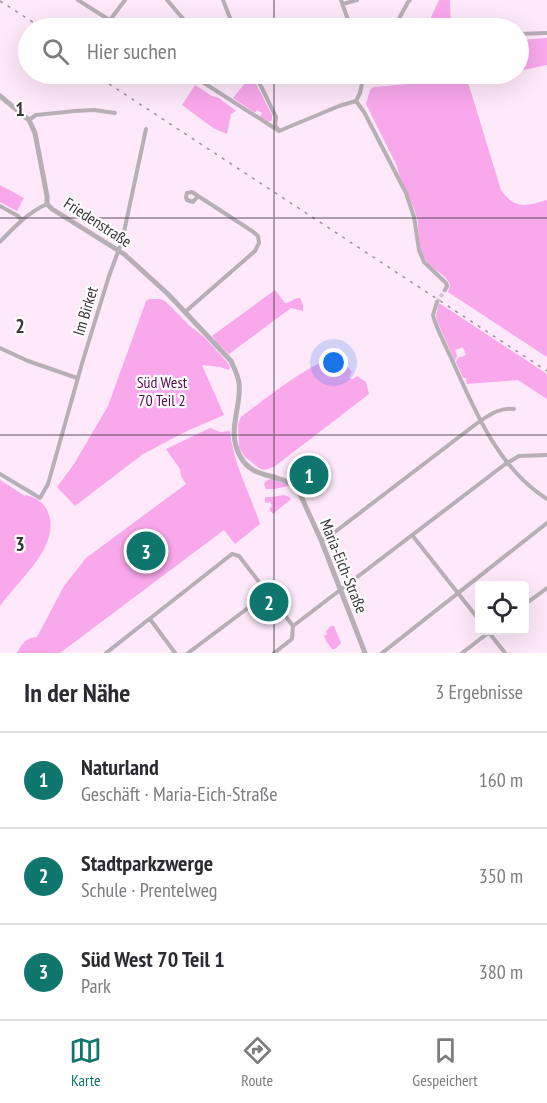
<!DOCTYPE html>
<html lang="de">
<meta charset="utf-8">
<style>
:root{--surface:#fff;--page:#f2f2f3;--text:#2b2b33;--muted:#7c7c81;--line:#e1e1e2;--accent:#0f766e}
body{margin:0;font-family:"PT Sans Narrow",sans-serif;background:var(--page);color:var(--text)}
.controls{position:absolute;right:18px;bottom:18px;display:grid;overflow:hidden;border-radius:6px;box-shadow:0 6px 24px #0002}
.controls button{width:54px;height:54px;display:grid;place-items:center;padding:0;border:0;border-bottom:2px solid var(--line);background:var(--surface);color:var(--text);font:30px sans-serif}
.you{position:absolute;left:334px;top:363px;width:21px;height:21px;margin:-15px;border:4px solid #fff;border-radius:50%;background:#1a73e8;box-shadow:0 0 0 9px #1a73e833}
.badge{display:grid;place-items:center;width:39px;height:39px;border-radius:50%;background:var(--accent);color:#fff;font-size:20px;font-weight:700}
.pin{position:absolute;translate:-50% -50%;border:3px solid #fff;box-shadow:0 2px 6px #0006}
.list{margin:0;padding:0;list-style:none}
h2{display:flex;justify-content:space-between;align-items:center;height:78px;margin:0;padding:0 24px;font-size:26px}
h2 small{font-size:20px;font-weight:400;color:var(--muted)}
.list li{display:grid;grid-template-columns:39px 1fr auto;gap:18px;align-items:center;box-sizing:border-box;height:96px;padding:0 24px;border-top:2px solid var(--line)}
.list b{display:block;font-size:22px;white-space:nowrap}
.list p{margin:0;font-size:20px;white-space:nowrap;color:var(--muted)}
.list em{font-size:20px;font-style:normal;color:var(--muted)}
.icon{flex:none;width:33px;height:33px;fill:none;stroke:currentColor;stroke-width:2;stroke-linecap:round;stroke-linejoin:round}
.map{position:relative;flex:none;width:547px;height:653px;overflow:hidden}
.search{position:absolute;background:var(--surface);box-shadow:0 6px 24px #0002;left:18px;right:18px;top:18px;height:66px;display:flex;align-items:center;gap:15px;box-sizing:border-box;padding:0 21px;border-radius:33px;color:var(--muted);font-size:22px}
.sheet{height:366px;background:var(--surface)}
nav{display:flex;justify-content:space-around;align-items:center;box-sizing:border-box;height:84px;border-top:2px solid var(--line);background:var(--surface);font-size:16px;color:var(--muted)}
nav a{display:grid;justify-items:center;gap:3px}
nav .on{color:var(--accent)}
.map>svg:first-child{display:block}
.green{fill:#f9a8ec}
.lines{fill:none;stroke-linecap:round;stroke-linejoin:round}
.minor-tunnel{stroke:#d7c5d4;stroke-width:4;stroke-dasharray:4 2;stroke-linecap:butt}
.minor{stroke:#b8afb6;stroke-width:4}
.tertiary{stroke:#b8afb6;stroke-width:5}
.rail{stroke:#9d8e9a;stroke-width:1.5;stroke-dasharray:3 6;stroke-linecap:butt}
.grid{fill:none;stroke:#3c343a;stroke-width:1.5;stroke-opacity:0.55}
.labels{text-anchor:middle;stroke-width:4.5;stroke-linejoin:round;paint-order:stroke}
.street-label{font-size:16px;fill:#3c343a;stroke:#fdfdfd}
.park-label{font-size:16px;fill:#560f50;stroke:#fdfdfd}
.grid-label{font-size:20px;text-anchor:middle;font-weight:bold;fill:#3c343a;stroke:#fdfdfd;stroke-width:4.5;stroke-linejoin:round;paint-order:stroke}
</style>
<div class="map">
<svg width="547" height="653" viewBox="0 0 547 653">
<rect width="100%" height="100%" fill="#fee9fa"/>
<path class="green" d="M439,0H450L451,28H426Z
M547,38V65L519,71V40Z
M385,74H490L438,77L375,83L376,79Z
M253,78L272,115V119L271,121H267L260,117L262,113L257,110L255,113L233,98L245,83Z
M467,79L501,190C515,210 526,206 547,200V357L448,292L450,285C446,273 431,270 425,259C418,248 419,230 417,218C413,200 400,184 397,166L366,104L370,90L373,87Z
M195,85L212,96L219,98L236,111L231,114L227,134L213,128L182,105Z
M0,185L24,198L17,211L0,202Z
M275,290L285,303C291,303 294,297 300,298L303,305V311L291,308L229,354L218,344L212,336Z
M149,299H160L165,301L190,326L204,337L228,363L230,368L229,370L220,367L202,365L224,415L187,431L143,454L75,506L57,487L74,464L108,406L146,301Z
M439,303L547,374V399L518,380L467,384L466,378H463L456,362L458,358L466,355L463,347L455,350L457,356L455,361L437,321L436,315Z
M330,358C342,359 345,363 352,372L349,378L353,379L357,376L366,382L369,394L274,467L264,470L259,468L245,457L239,448L238,424L241,417C269,396 298,372 330,358Z
M210,428L220,432L230,431C233,464 250,493 260,524L235,544L224,530L60,653H17C22,643 26,638 37,637L64,586L86,558L186,484L181,476L180,469L166,449Z
M270,479H273L288,485V486L275,489H266L264,484L266,481Z
M0,480L25,496L26,495C40,499 47,505 50,519C56,550 16,583 0,606Z
M284,495L290,497L291,499L273,514L269,509L272,506L270,502L265,503V497H272Z
M331,626H334L341,643L335,649H332L326,641L324,635H327L326,631Z"/>
<g class="lines">
<path class="minor-tunnel" d="M437,302L445,290"/>
<path class="minor" d="M78,0L122,28
M167,0L191,28
M223,0L234,28
M341,0L351,28
M343,4L357,0
M110,20L125,0
M394,28L408,2L410,0
M518,34L547,33
M190,74L279,131
M255,74L276,117L275,125L279,131
M356,101L364,112L406,193L414,217L419,250L424,262L446,283L447,286L445,290
M356,101L360,93L364,74
M29,120L36,115L75,111L94,110L115,113
M279,131L339,106L356,101
M0,206L18,216L22,220
M0,242C14,227 29,212 47,204
M437,302L433,315L435,322C440,335 446,347 452,360C475,411 498,468 547,499
M185,312L255,251L259,243L258,236L252,231L192,192L187,193L186,197L187,200L193,202L198,196
M0,348L28,361L77,378
M0,474L40,498L48,484L83,360L109,276L122,241L146,129
M412,535L480,621
M321,540L327,538L480,421C491,414 501,407 514,409
M524,605L547,588
M150,619L175,653
M487,630L505,653
M106,653L232,554L239,556L293,626
M188,653L268,593
M274,653L292,639L293,626L504,465L519,456L547,455
M382,653L547,523
M462,653L492,630"/>
<path class="tertiary" d="M0,96L29,120L35,133L47,196V204L52,209L124,254L168,294L231,361C234,368 238,375 239,383C242,407 226,431 240,456C254,483 283,469 300,494L321,540L365,653"/>
<path class="rail" d="M0,1L42,28
M94,74L547,371"/>
</g>
<path class="grid" d="M274,0V28M274,74V653M0,218H547M0,435H547"/>
<g class="labels">
<g class="street-label">
<text transform="translate(98 222) rotate(33)" y="6">Friedenstraße</text>
<text transform="translate(85 311) rotate(-73)" y="6">Im Birket</text>
<text transform="translate(344 566) rotate(68)" y="6">Maria-Eich-Straße</text>
</g>
<g class="park-label">
<text x="162" y="388">Süd West<tspan x="162" dy="18">70 Teil 2</tspan></text>
</g>
</g>
<g class="grid-label">
<text x="20" y="116">1</text>
<text x="20" y="333">2</text>
<text x="20" y="551">3</text>
</g>
</svg>
<div class="controls">
<button><svg class="icon" aria-label="locate" viewBox="0 0 24 24"><circle cx="12" cy="12" r="6"/><path d="M12 2v4M12 18v4M2 12h4M18 12h4"/></svg></button>
</div>
<div class="you"></div>
<div class="pin badge" style="left:309px;top:475px">1</div>
<div class="pin badge" style="left:269px;top:602px">2</div>
<div class="pin badge" style="left:146px;top:551px">3</div>
<div class="search"><svg class="icon" aria-label="search" viewBox="0 0 24 24"><circle cx="10" cy="10" r="6"/><path d="M15 15l6 6"/></svg>Hier suchen</div>
</div>
<section class="sheet">
<h2>In der Nähe<small>3 Ergebnisse</small></h2>
<ul class="list">
<li><span class="badge">1</span><div><b>Naturland</b><p>Geschäft · Maria-Eich-Straße</p></div><em>160 m</em></li>
<li><span class="badge">2</span><div><b>Stadtparkzwerge</b><p>Schule · Prentelweg</p></div><em>350 m</em></li>
<li><span class="badge">3</span><div><b>Süd West 70 Teil 1</b><p>Park</p></div><em>380 m</em></li>
</ul>
</section>
<nav>
<a class="on"><svg class="icon" aria-label="map" viewBox="0 0 24 24"><path d="M3 6l6-2 6 2 6-2v14l-6 2-6-2-6 2zM9 4v14M15 6v14"/></svg>Karte</a>
<a><svg class="icon" aria-label="directions" viewBox="0 0 24 24"><path d="M12 3l9 9-9 9-9-9zM9 14v-3h6M13 9l2 2-2 2"/></svg>Route</a>
<a><svg class="icon" aria-label="saved" viewBox="0 0 24 24"><path d="M7 4h10v16l-5-4-5 4z"/></svg>Gespeichert</a>
</nav>
